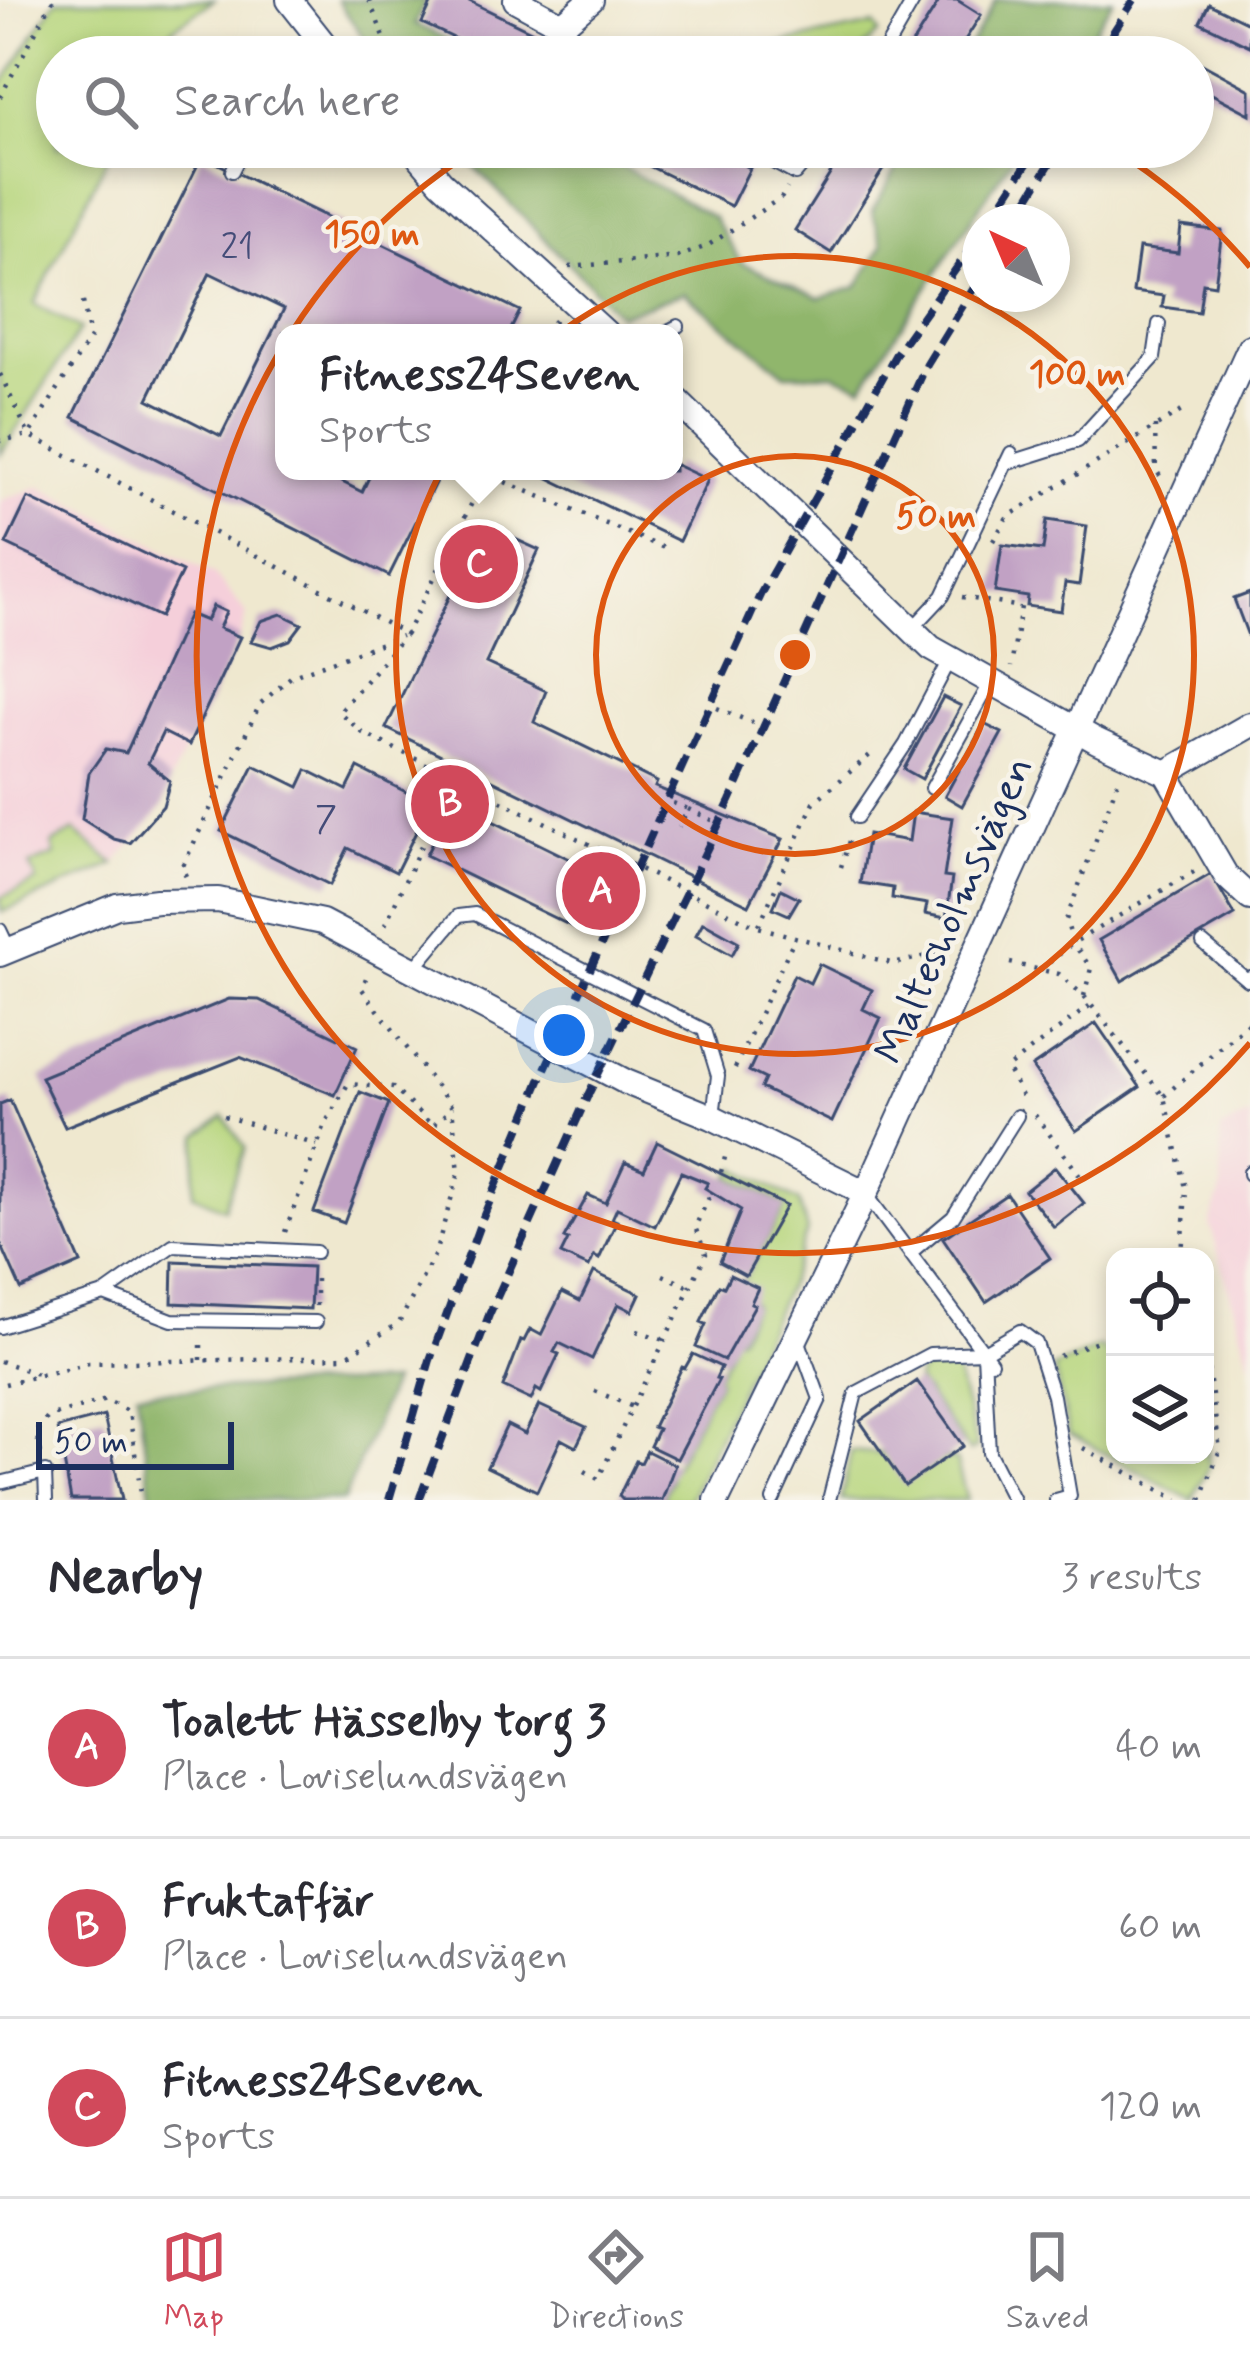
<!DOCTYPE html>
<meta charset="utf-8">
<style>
:root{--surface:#fff;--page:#f2f2f3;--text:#2b2b33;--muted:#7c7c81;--line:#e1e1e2;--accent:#d1495b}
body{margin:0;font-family:Mynerve,sans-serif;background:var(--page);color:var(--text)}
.controls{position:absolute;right:36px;bottom:36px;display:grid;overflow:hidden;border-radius:24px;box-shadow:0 6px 18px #0003}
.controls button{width:108px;height:108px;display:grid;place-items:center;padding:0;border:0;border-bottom:3px solid var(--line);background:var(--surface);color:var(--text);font:60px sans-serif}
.compass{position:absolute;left:962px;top:204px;width:108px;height:108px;border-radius:50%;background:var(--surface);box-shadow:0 6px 18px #0003;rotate:316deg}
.scale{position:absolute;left:36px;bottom:30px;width:198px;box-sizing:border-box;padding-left:12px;border:6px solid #1b2f5e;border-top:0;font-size:33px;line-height:42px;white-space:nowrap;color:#1b2f5e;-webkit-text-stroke:9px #f7f3e8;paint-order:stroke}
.you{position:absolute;left:564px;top:1035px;width:42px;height:42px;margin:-30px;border:9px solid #fff;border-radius:50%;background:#1a73e8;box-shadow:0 0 0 18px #1a73e833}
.badge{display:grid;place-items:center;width:78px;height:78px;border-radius:50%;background:var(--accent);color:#fff;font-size:39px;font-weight:700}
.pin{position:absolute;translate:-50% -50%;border:6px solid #fff;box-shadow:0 3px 12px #0006}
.popup{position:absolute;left:275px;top:324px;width:408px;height:156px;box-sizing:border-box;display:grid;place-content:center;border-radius:24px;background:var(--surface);filter:drop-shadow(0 3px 9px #0005);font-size:39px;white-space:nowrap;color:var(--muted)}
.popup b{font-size:45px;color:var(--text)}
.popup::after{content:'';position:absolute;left:50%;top:100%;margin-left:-24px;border:24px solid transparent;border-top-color:var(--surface)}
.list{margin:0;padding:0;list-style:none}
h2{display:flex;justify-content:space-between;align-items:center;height:156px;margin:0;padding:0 48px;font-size:51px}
h2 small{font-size:39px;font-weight:400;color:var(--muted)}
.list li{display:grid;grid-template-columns:78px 1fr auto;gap:36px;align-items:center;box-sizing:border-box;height:180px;padding:0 48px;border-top:3px solid var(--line)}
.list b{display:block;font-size:45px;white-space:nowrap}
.list p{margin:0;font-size:39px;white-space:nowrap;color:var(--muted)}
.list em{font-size:39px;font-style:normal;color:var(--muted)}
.icon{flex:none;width:66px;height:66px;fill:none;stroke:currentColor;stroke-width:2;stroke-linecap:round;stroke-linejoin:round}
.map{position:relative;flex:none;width:1250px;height:1500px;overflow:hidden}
.search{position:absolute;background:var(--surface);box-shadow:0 6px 18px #0003;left:36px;right:36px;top:36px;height:132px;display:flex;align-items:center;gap:30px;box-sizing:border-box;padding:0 42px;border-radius:66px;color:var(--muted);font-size:45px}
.sheet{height:696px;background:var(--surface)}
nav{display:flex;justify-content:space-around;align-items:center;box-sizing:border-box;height:168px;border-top:3px solid var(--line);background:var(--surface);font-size:33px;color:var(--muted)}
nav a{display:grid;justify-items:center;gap:6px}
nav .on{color:var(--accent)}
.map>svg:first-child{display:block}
.built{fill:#f5cfda}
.green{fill:#b6d57c;stroke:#68826d;stroke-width:3}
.forest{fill:#90b66c;stroke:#567265;stroke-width:3}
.building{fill:#c1a1c4;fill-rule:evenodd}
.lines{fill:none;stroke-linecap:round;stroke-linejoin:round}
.service-casing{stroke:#3b4b6f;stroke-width:16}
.minor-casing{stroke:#3b4b6f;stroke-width:28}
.path{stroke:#3b4b6f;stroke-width:4.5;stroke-dasharray:3 9;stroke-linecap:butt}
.service{stroke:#fff;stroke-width:12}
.minor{stroke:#fff;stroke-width:24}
.rail{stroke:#1b2f5e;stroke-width:8;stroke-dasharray:18 9;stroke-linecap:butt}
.ring{fill:none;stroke:#de5710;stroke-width:6}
.labels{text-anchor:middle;stroke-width:9;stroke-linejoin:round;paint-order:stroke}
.number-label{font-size:36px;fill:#444c78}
.street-label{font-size:42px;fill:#1b2f5e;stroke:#f7f3e8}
.centre{fill:#de5710;stroke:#f7f3e8;stroke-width:6}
.ring-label{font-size:36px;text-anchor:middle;font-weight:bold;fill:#de5710;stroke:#f7f3e8;stroke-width:9;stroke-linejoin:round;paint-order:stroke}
</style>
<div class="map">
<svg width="1250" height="1500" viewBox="0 0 1250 1500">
<rect width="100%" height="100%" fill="#f7f3e8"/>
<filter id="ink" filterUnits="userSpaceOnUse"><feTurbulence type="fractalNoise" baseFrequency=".00833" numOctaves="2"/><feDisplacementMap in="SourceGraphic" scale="24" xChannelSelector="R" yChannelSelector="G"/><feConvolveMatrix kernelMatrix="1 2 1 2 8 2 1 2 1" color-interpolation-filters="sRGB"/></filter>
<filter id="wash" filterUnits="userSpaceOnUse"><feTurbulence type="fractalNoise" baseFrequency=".004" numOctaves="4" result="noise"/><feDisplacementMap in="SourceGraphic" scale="48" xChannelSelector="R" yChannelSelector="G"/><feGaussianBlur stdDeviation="2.7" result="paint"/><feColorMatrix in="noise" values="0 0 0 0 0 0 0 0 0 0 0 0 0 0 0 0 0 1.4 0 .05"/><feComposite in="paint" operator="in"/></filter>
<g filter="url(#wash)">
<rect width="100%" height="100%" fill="#efe8cf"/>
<path class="built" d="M40,486L215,575L247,614L240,637L170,781L163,806L115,864L0,912V501Z
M1250,1116V1364L1210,1224L1221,1191L1220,1129Z"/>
<path class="green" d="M56,0H214L173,28L159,57H57V147H113L34,304L80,329L0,455V88Z
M874,25L879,33L854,57H777L774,45Z
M74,831L115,864L2,912L0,898L37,881L30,865L55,855L52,844Z
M224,1116L245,1148L224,1208L193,1194L198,1136Z
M737,1168L799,1202L807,1231L790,1280L689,1500H662L671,1480L668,1478L719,1380L716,1378L735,1337H739L754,1306L743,1281L786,1206L731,1177Z
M1100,1347L1115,1361V1455H1205V1387L1209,1467L1192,1500L1069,1434L1054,1368Z
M944,1362L954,1364L977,1447L970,1452L917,1381L919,1372Z
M851,1451L956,1460L967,1500H841Z"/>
<path class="forest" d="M337,0H426L415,24L485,57H377Z
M996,0H1113L1077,57H963Z
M455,147H586L713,217L742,263L820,298L857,287L883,245L872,211L910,147H1019L862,386L834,374H785L684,293L619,315Z
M392,1382L344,1500H152L137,1392Z"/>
<g id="blocks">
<path class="building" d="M433,0H467L570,50L566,57H494L422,23Z
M940,0H957L981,15L954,57H904Z
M1209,4L1250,24V46L1200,22Z
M1193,59L1250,90V114L1193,84Z
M610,147H708L750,168L731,206Z
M847,147H897L831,253L795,230Z
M202,156L520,311L509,333H284V471H320L362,492L372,471H441L389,576L73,417ZM210,273L284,309L221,436L148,399Z
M1181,226L1222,231L1215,285L1203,283L1199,312L1162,307L1164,296L1133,292L1139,248L1178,253Z
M674,464L708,480L679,541L534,471H674Z
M28,498L182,572L160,617L6,544Z
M1047,520L1087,526L1079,585L1065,583L1061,611L1027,606L1028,597L995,592L1002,545L1043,550Z
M484,525L539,550L486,663L546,691L534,722L657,782L655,787L783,839L749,905L386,728Z
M1250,593V641L1234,599Z
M213,606L226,612L219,628L240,637L189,745L163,732L148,763L170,781L163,806L130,843L114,839L82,819L89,773L106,749L126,753L189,614L206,621Z
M281,614L302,624L290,640L272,647L251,641L261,621Z
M943,697L961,706L922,779L904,769Z
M984,724L1002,733L962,806L945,796Z
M254,765L299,787L307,770L347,790L358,768L430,804L396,872L348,848L330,885L221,831Z
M452,801L604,876L602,878L610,882L600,903L592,899L577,929L426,855Z
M913,812L953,818L944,877L952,878L946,918L925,914L927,904L892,898L893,888L860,883L868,834L909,841Z
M1211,874L1235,915L1122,981L1099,940Z
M781,889L799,898L789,915L773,908Z
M703,922L739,942L732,955L696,935Z
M819,964L872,990L863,1009L881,1018L832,1122L761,1088L765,1079L749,1071L794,975L810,983Z
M229,999L259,1000L357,1047L335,1095L240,1057L65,1127L41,1077Z
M1096,1023L1140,1087L1076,1131L1032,1067Z
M360,1092L389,1103L344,1223L314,1212Z
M10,1100L81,1263L21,1289L0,1242V1104Z
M657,1142L786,1206L746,1276L720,1262L741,1210L705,1188L708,1183L681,1172L655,1226L617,1208L612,1219L617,1221L599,1259L594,1256L589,1267L561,1254L568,1240L564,1238L588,1195L606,1203L625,1162L644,1170Z
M1055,1167L1084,1203L1054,1227L1025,1191Z
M1007,1194L1050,1258L986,1302L943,1238Z
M173,1261L312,1267L310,1309L172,1303Z
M594,1272L640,1294L632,1311L618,1304L592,1359L559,1343L554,1352L559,1354L541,1392L536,1389L531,1400L503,1387L521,1340L524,1341L530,1329L541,1335L562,1292L580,1301Z
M730,1275L758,1288L751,1303L755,1305L724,1360L696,1347L706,1324L701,1322L719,1285L724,1287Z
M693,1354L721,1367L716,1378L719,1379L677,1459L650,1446L658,1429L653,1427L682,1367L685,1368Z
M917,1381L963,1446L905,1486L860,1421Z
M539,1405L586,1427L576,1447L561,1439L537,1491L487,1467L507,1425L525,1434Z
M104,1416L122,1500H71L58,1428Z
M647,1451L675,1465L662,1500H623L619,1496L636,1461L641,1463Z"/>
</g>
</g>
<g filter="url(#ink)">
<use href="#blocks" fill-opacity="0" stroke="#3b4b6f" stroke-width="3"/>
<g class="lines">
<defs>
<path id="service" d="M562,25L582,57
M300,57L316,37
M881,57L914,0
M745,147L795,174L818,147
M232,171L244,147
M664,333L678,326
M1005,464L1078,441L1154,358L1159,324
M912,629L943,596L1011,453
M932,788L991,682
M857,817L906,744L950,660
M0,930L9,949
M1203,943L1247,980L1250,977
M414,969L458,916L475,914L704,1030L718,1076L713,1116
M1250,1172V1174
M866,1194L991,1362
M910,1253L953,1217L1017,1116
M104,1294L172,1320L316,1322
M0,1327L104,1294L173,1245L316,1252
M984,1353L989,1453L1013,1500
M0,1483L45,1472L46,1500
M773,1500L820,1399L797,1336
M829,1500L856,1393L930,1354L984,1352L1020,1331L1036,1343L1053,1396L1070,1496L1056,1500"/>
<path id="minor" d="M289,0L334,57
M516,0L562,25L591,0
M411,147L441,182L606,333
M674,398L931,648L1097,741L1166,773L1250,725
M1166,773L1226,876L1250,898
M0,954L117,906L157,901L218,900L322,922L626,1082L712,1117L866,1193
M717,1500L866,1193L1250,347"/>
</defs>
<use href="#service" class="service-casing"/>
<use href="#minor" class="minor-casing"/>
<path class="path" d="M369,0L392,57
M0,97L53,0
M569,267L678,257L707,246L782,197L787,188
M83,302L90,338L29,435L406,634L488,471
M551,333L549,327L557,318
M0,374L29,435L0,441
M1155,426L1156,470L1162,479
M505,482L669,550
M993,541L1007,517L1188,407
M962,597L1021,607L1011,667
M406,634L339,712L363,733L758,927L894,964L943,952
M717,708L758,725
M673,803L688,809L679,827
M688,809L714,821
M841,867L851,834
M186,876L182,868L260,704L293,675L401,636
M385,925L453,775
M759,925L814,802L876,750
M1010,963L1059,974L1084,996L1164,1097L1186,1188L1182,1257
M1040,970L1073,943L1197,870
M1084,996L1091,968L1073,943L1066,920L1119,778
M735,1068L795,937
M1022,1096L1007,1068L1092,1004
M1164,1096L1250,1021
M1035,1115L1082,1178
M224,1116L317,1145
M721,1172L727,1150
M285,1232L326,1122L348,1084L393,1088L433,1126L452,1107
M663,1275L690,1287
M316,1306V1270
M637,1331L665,1340
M1059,1356L1115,1334
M201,1360V1338
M0,1361L40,1375
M5,1384L89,1363L345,1357L399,1323L435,1254L459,1172L452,1107L362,989L367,975
M595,1391L633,1407
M1083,1448L1178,1500
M41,1453L36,1433L48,1417L106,1400L129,1412L142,1500
M585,1471L598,1479L706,1254L695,1227L712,1191
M1201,1500L1220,1449L1205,1349"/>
<use href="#service" class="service"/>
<use href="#minor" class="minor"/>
<path class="rail" d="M1097,57L1134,0
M989,222L1038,147
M1014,222L1060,147
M389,1500L430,1360L479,1227L544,1071L761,593L897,352L980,235
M419,1500L489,1315L589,1093L730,801L927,364L980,278"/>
</g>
</g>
<g class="ring">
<circle cx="795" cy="655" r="199"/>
<circle cx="795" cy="655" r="399"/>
<path d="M1250 1043A598 598 0 1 1 478 148M1112 148A598 598 0 0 1 1250 267"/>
</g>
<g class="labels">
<g class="number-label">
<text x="237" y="258">21</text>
<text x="326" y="830">7</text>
</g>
<g class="street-label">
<text transform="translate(952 909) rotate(-66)" y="15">Maltesholmsvägen</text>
</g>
</g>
<circle cx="795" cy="655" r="18" class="centre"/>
<g class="ring-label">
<text x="372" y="245">150 m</text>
<text x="1077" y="385">100 m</text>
<text x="936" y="527">50 m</text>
</g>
</svg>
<div class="controls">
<button><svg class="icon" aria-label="locate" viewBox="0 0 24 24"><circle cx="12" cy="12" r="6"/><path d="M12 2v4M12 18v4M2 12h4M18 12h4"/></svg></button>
<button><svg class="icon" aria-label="layers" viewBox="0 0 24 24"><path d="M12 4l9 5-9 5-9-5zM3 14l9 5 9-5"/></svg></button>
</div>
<svg class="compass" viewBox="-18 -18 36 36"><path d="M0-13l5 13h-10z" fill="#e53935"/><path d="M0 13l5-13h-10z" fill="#7c7c81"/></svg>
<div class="scale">50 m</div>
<div class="you"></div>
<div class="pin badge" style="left:601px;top:891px">A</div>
<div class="pin badge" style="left:450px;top:804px">B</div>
<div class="pin badge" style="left:479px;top:564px">C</div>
<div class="popup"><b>Fitness24Seven</b>Sports</div>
<div class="search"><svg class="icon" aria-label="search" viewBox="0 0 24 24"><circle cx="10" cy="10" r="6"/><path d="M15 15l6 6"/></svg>Search here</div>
</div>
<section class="sheet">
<h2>Nearby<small>3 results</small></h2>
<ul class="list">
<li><span class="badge">A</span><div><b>Toalett Hässelby torg 3</b><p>Place · Loviselundsvägen</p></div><em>40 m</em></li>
<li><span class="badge">B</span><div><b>Fruktaffär</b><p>Place · Loviselundsvägen</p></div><em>60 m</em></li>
<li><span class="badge">C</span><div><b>Fitness24Seven</b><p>Sports</p></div><em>120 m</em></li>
</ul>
</section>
<nav>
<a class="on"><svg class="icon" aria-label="map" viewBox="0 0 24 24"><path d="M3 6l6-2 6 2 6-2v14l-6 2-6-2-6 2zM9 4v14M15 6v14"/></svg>Map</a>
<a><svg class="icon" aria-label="directions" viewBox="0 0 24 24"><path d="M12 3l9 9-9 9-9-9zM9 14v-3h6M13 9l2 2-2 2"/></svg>Directions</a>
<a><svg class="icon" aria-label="saved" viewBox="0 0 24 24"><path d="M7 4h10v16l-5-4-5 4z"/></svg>Saved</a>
</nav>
